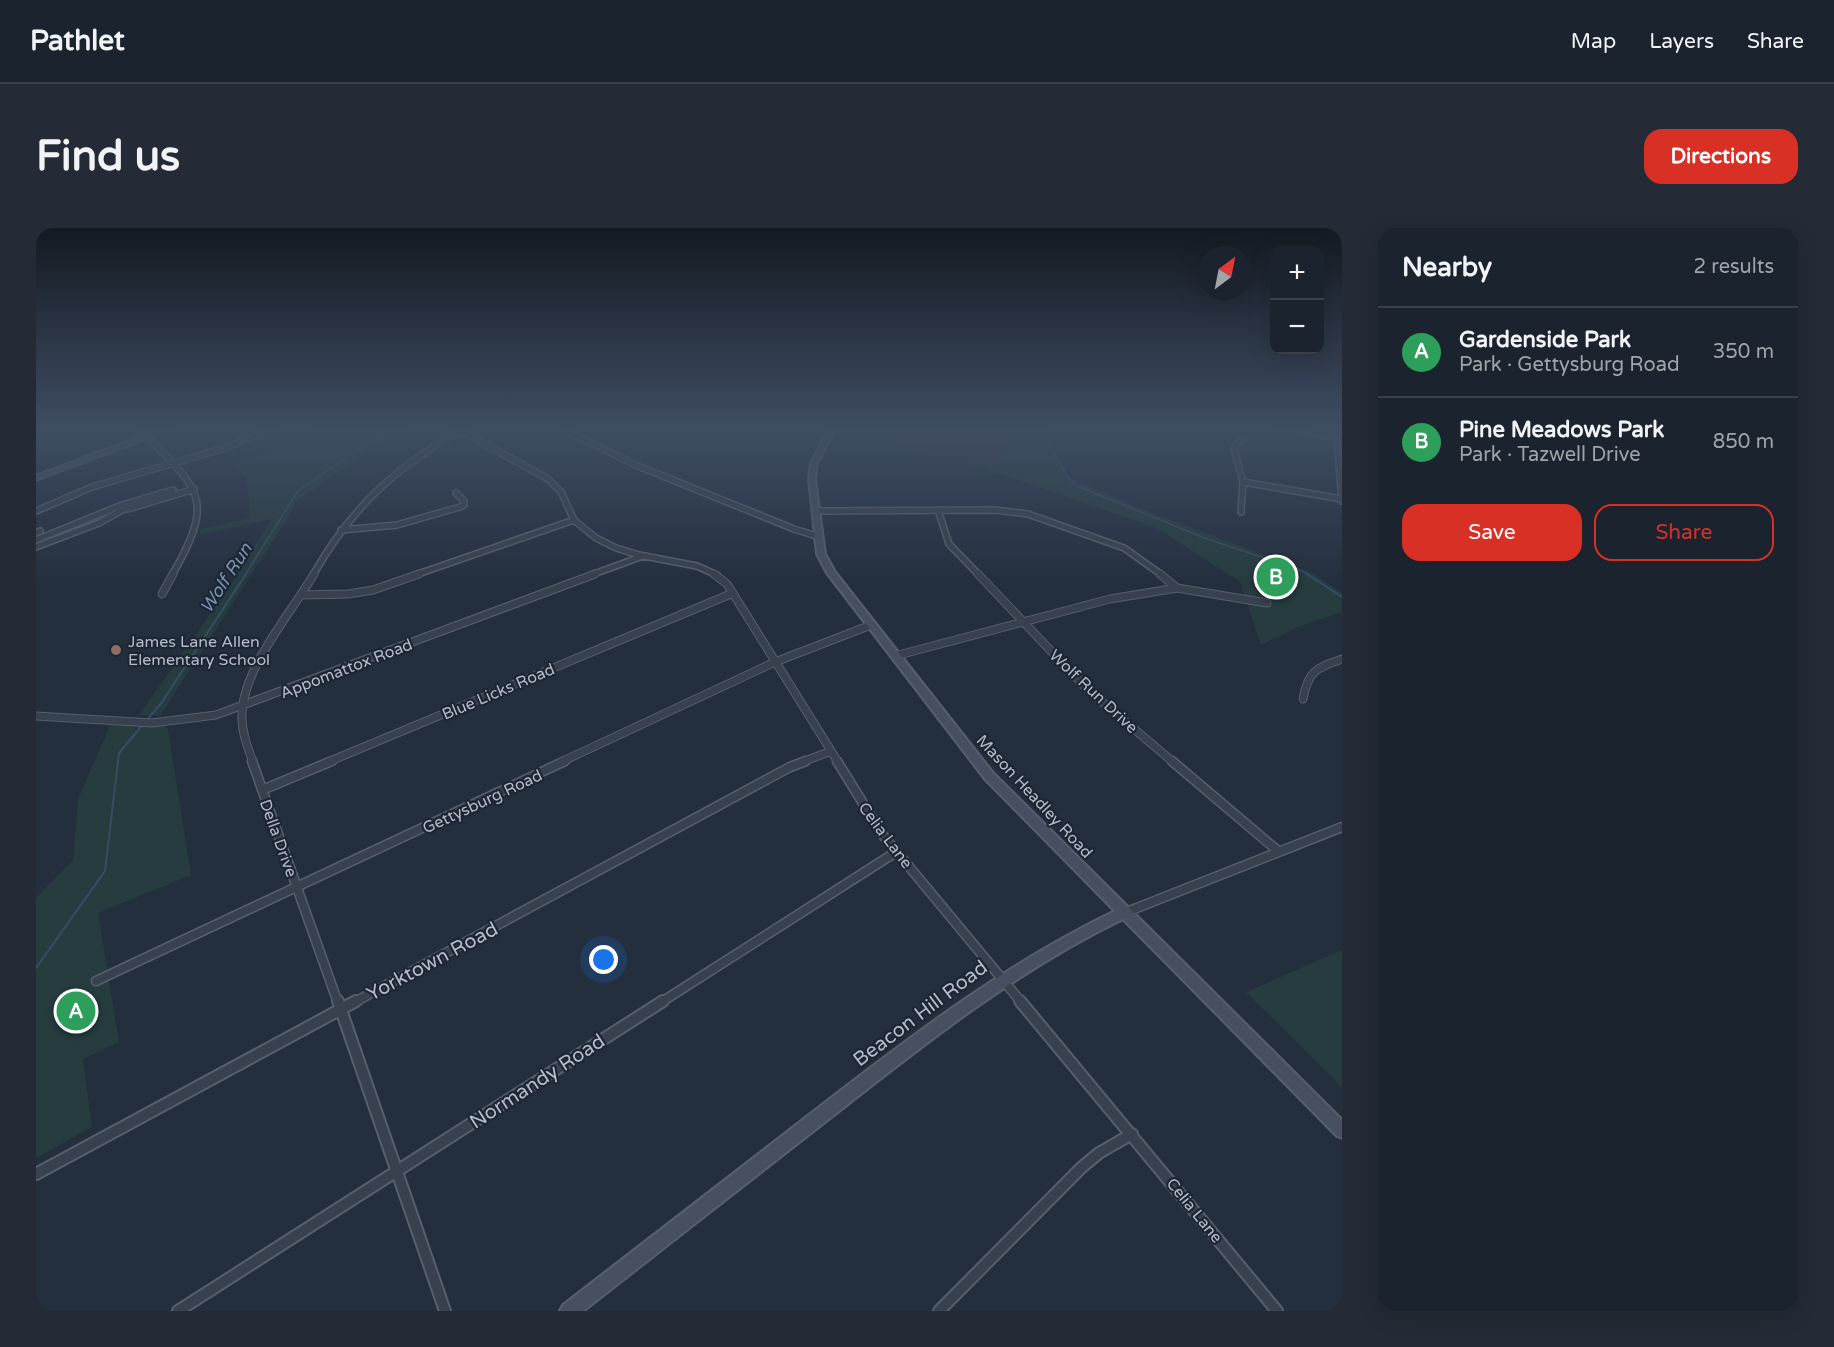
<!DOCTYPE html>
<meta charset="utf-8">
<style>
:root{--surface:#1b232e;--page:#242b36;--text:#f1f3f6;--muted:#a0a4aa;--line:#39404a;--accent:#d93025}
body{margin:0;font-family:"Varela Round",sans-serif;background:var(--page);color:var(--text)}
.controls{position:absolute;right:18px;top:18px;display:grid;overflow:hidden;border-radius:12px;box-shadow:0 6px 24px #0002}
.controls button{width:54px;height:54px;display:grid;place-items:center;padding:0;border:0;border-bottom:2px solid var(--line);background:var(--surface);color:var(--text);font:30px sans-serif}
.compass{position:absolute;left:1162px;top:18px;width:54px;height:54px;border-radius:50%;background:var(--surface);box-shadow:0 6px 24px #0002;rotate:32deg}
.you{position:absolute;left:568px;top:732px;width:21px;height:21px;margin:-15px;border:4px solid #fff;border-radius:50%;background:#1a73e8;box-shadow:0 0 0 9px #1a73e833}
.badge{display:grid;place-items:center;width:39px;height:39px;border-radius:50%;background:var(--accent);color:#fff;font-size:20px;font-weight:700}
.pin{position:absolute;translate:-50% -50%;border:3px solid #fff;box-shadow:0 2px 6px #0006}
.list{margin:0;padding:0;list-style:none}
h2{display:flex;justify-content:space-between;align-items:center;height:78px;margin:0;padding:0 24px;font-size:26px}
h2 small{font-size:20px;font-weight:400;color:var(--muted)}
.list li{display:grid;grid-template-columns:39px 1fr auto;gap:18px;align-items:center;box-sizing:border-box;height:90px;padding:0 24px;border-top:2px solid var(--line)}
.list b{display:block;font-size:22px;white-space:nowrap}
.list p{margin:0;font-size:20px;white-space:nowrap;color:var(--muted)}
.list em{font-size:20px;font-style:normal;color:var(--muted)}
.actions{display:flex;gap:12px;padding:18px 24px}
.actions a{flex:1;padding:14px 0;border:2px solid var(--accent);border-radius:18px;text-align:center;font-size:21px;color:var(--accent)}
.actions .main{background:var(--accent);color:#fff}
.map{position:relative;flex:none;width:1306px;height:1083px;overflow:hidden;border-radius:18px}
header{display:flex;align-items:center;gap:36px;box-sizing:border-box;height:84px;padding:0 30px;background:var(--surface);border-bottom:2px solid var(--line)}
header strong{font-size:28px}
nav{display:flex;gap:33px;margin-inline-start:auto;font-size:21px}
.intro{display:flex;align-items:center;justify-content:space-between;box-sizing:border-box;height:144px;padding:0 36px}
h1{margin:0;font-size:42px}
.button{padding:15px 27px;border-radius:18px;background:var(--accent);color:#fff;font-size:21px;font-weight:700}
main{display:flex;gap:36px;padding:0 36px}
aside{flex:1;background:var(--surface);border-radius:18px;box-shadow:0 6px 24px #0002}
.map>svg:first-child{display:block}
.medical{fill:#32303f}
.green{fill:#263c3f}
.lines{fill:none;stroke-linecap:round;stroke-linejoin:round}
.stream-far1{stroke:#394c67;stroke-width:1.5}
.stream{stroke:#394c67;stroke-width:2}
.street-far3-casing{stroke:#565f6c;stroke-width:8}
.street-far2-casing{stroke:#565f6c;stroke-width:9}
.street-far1-casing{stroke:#565f6c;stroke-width:11}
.street-casing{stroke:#565f6c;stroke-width:14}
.secondary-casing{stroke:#565f6c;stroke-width:4}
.primary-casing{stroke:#414a57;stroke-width:3}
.street-far3{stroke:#38414e;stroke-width:5}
.street-far2{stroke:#38414e;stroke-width:7}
.street-far1{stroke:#38414e;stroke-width:8}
.street{stroke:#38414e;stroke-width:10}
.secondary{fill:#465061;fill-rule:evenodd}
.primary{fill:#56606e;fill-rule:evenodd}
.education-dot{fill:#8d6e63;stroke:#1d2633;stroke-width:2}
.labels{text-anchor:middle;stroke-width:4.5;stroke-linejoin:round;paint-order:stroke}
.poi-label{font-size:16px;fill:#b4bcc9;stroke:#1d2633;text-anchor:start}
.street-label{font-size:16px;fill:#b4bcc9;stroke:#1d2633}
.water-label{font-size:18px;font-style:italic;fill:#7c92b1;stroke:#1d2633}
.near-street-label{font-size:20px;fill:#b4bcc9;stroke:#1d2633}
</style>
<header>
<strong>Pathlet</strong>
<nav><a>Map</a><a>Layers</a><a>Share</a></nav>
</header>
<div class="intro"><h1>Find us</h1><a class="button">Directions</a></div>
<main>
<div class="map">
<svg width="1306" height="1083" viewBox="0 0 1306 1083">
<rect width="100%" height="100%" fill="#242f3e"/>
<path class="medical" d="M798,201H986L955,235L915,224L911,228L796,205Z"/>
<path class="green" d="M279,201H377L342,218L259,274L255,285L124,488L103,487L189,365L236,291L163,307L165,301L214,290L211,251L198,236L227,226Z
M987,201H1008L1032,249L1106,281L1277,345L1306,365V384L1262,399L1225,417L1204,354L1121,300L963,245H952V242L933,236L926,229L954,236Z
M76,493L124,495L132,501L155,647L62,685L83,814L47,831L56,899L0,930V670L37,632L42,571Z
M1306,722V859L1210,764Z"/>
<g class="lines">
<path class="stream-far1" d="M1006,201C1018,221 1024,243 1041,258L1171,311L1259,340L1274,347
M209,347L262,263L320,223L358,201"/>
<path class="stream" d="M1271,346L1306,369
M0,740L69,643L83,525L126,474L210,346"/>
<defs>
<path id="street-far3" d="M104,201C160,261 183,266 136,347
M526,201L602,238L758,301L781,308
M425,203L512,251L525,264L538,292L560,310L580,320L603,327L661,338L681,347
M1301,211L1306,273
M1207,254L1306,271
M86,277L137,262
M902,282L913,316L943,347
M0,283L56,259L189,220L236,201
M779,283L958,282L992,286L1088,320L1126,347
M1205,284L1207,254L1198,221L1201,215L1208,211
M305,302L361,297L424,279L428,277V273L420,265
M0,305L4,303
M0,312L86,277L92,281L158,261
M0,319L63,295L88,281
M277,347C315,280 360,238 428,201
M379,347L538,292
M555,347L607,328"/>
<path id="street-far2" d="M678,346L691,356L802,534
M942,346L1051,461L1137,534
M1124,346L1141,360
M126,366L137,346
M266,367L312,366L337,362L383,346
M859,428L1074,371L1141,360L1231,375
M1267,471C1272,443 1280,440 1306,431
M0,488L116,495L180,487L559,346
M217,534C211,518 205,502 206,485C208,439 255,385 278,346
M292,534L697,365
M525,534L739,434L835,397
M766,534L793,524"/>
<path id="street-far1" d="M216,533L302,775
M801,533L846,606L986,775
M1136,533L1242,623
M226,562L296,533
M1088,685L1306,599
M60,753L529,533
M317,775L754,539L770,533
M624,775L860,624"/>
<path id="street" d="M302,773L409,1083
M984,773L1241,1083
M0,946L320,773
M142,1083L627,773
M903,1083L1045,940L1063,925L1096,906"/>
<path id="secondary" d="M125,201H135L0,252V248Z
M793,201H799L781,235L779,251L789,326L799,344L957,545L1306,892V910L1301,908L1087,691C980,743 891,814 798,887C714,952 631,1018 547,1083H524L527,1077C612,1012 697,946 782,880C878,806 969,736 1079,683L949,551L791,345L781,326L773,251L775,235Z"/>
<path id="primary" d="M1238,201H1256L1306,210V214Z"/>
</defs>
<use href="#street-far3" class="street-far3-casing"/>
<use href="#street-far2" class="street-far2-casing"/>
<use href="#street-far1" class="street-far1-casing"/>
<use href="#street" class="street-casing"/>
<use href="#secondary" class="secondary-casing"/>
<use href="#primary" class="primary-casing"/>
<use href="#street-far3" class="street-far3"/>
<use href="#street-far2" class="street-far2"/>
<use href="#street-far1" class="street-far1"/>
<use href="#street" class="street"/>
<use href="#secondary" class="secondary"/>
<use href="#primary" class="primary"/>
</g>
<linearGradient id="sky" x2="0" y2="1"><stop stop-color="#141a22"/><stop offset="0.57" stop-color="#3f4d63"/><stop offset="1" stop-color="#3f4d63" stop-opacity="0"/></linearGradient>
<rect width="1306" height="353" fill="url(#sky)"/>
<circle class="education-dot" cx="80" cy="422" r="6"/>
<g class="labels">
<g class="poi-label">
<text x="92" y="419">James Lane Allen<tspan x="92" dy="18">Elementary School</tspan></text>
</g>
<g class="street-label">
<text transform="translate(310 440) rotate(-21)" y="6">Appomattox Road</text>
<text transform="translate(462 463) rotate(-23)" y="6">Blue Licks Road</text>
<text transform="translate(1058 463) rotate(43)" y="6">Wolf Run Drive</text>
<text transform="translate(999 568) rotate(47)" y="6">Mason Headley Road</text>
<text transform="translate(446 573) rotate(-25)" y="6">Gettysburg Road</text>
<text transform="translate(850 607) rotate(53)" y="6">Celia Lane</text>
<text transform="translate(243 610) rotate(70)" y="6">Della Drive</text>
<text transform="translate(1159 982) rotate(51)" y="6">Celia Lane</text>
</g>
<g class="water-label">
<text transform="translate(190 350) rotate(-57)" y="6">Wolf Run</text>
</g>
<g class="near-street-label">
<text transform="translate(396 733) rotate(-28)" y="7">Yorktown Road</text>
<text transform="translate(884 785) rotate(-37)" y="7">Beacon Hill Road</text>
<text transform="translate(501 853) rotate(-33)" y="7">Normandy Road</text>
</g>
</g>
</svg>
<div class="controls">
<button>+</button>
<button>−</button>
</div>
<svg class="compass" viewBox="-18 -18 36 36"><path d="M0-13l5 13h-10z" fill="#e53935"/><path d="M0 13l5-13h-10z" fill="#a0a4aa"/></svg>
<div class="you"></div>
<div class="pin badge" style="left:40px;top:783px;background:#2e9e5b">A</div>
<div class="pin badge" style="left:1240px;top:349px;background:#2e9e5b">B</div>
</div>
<aside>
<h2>Nearby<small>2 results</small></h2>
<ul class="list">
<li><span class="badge" style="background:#2e9e5b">A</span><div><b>Gardenside Park</b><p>Park · Gettysburg Road</p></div><em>350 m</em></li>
<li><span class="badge" style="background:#2e9e5b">B</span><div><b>Pine Meadows Park</b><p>Park · Tazwell Drive</p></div><em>850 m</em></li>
</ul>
<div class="actions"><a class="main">Save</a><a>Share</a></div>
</aside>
</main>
